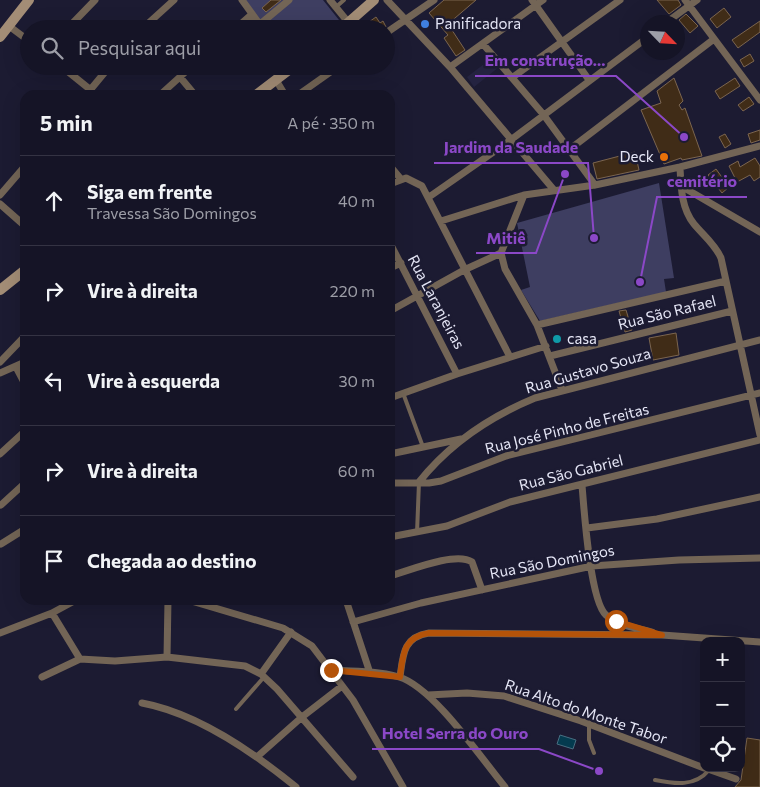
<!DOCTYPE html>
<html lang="pt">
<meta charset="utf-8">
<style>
:root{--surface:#151426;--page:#1e1d2e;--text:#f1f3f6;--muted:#9d9ea7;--line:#343343}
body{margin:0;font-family:Commissioner,sans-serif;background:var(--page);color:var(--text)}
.controls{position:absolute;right:15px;bottom:15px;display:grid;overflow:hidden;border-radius:10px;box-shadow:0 5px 20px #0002}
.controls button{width:45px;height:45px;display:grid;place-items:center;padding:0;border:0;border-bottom:1px solid var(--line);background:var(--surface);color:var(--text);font:25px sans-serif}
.compass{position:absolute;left:640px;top:15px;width:45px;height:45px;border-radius:50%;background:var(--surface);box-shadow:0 5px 20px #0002;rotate:115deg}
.stop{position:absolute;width:15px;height:15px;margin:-11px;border:4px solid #b45309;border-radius:50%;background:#fff}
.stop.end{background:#b45309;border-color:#fff;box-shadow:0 1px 5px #0008}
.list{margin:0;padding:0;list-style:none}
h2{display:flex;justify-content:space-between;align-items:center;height:65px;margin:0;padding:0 20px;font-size:21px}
h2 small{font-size:16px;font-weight:400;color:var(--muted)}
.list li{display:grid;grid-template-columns:32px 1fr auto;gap:15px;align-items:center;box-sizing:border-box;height:90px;padding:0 20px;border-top:1px solid var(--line)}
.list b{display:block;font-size:19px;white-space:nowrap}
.list p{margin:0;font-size:16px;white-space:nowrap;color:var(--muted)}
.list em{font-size:16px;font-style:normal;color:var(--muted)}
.icon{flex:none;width:28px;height:28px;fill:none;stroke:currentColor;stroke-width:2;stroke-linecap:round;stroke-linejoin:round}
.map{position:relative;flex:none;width:760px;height:787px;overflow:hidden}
.search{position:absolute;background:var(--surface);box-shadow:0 5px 20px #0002;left:20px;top:20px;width:375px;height:55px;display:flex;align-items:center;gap:12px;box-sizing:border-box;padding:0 18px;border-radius:28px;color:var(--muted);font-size:19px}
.panel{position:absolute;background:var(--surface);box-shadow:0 5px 20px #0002;left:20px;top:90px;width:375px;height:515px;border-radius:15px}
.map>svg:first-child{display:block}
.built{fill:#242340}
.green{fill:#3e3e61}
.water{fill:#043b4f;stroke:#486e81}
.building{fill:#402c17;stroke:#7b654f}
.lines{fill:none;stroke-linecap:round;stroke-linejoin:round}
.lane{stroke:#736556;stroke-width:4}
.street{stroke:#736556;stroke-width:7}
.secondary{stroke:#a38d76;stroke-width:10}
.route{stroke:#b45309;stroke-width:6}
.shop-dot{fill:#3f7fe0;stroke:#1c1b32;stroke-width:2}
.food-dot{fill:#e8710a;stroke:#1c1b32;stroke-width:2}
.culture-dot{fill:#0f9aa8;stroke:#1c1b32;stroke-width:2}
.labels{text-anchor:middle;stroke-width:5;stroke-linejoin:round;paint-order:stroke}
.poi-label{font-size:15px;fill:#e5e6f6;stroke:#1c1b32;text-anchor:start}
.street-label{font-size:15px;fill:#e5e6f6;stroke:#1c1b32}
.leader{fill:none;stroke:#8b48c7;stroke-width:2}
.callout-dot{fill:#8b48c7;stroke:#1c1b32;stroke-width:2}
.callout-label{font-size:16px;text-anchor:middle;font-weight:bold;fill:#8b48c7;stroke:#1c1b32;stroke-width:5;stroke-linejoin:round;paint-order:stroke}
</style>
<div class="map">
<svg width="760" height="787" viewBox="0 0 760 787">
<rect width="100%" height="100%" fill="#1c1b32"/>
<path class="built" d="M492,58L499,67L474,87L467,77Z"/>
<path class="green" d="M244,0H323L339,20L328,29H266Z
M659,183L674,278L664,279L666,292L540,321L521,290L530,287L517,223Z"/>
<path class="water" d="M560,735L576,740L573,749L557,744Z"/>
<path class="building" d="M271,0H281L266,12L262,8Z
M444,0H476L448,24L465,50L456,56L444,38L448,35L429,13Z
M657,0H678L681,5L669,14Z
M724,8L731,17L717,28L710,19Z
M686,14L698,26L690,33L679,20Z
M376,17L380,23L383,21L386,27L383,29H359Z
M760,21V32L738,48L732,40Z
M750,54L754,61L744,67L740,60Z
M674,78L683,101L679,105L682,110L685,108L702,156L682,160L681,158L664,164L641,110L661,103L657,91Z
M735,78L740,86L720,99L715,91Z
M749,97L754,104L743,111L738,105Z
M760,130V140L751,143L748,134Z
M725,134L731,144L725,148L719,137Z
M635,152L639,170L597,179L593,163Z
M755,158L760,166V177L754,181L750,175L737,182L729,166L738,161L740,167Z
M716,169L729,187L722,193L708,175Z
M626,310L632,330L625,332L619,311Z
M676,333L679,355L653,360L649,338Z
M747,738L760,740V787H735L741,780Z"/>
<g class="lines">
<path class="lane" d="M336,7L344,0
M403,393L423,447
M417,533L419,482
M236,709L264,677
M589,724V740L594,753
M655,780C675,784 695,787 709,770"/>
<path class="street" d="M242,0L263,29
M330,0L348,22
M387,0L450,67L554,190
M532,0L589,80
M685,0L760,100
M667,22L697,0
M259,25L289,0
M9,26L29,41
M67,29L95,0
M142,29L174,0
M235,29L252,14
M386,33L434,0
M483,44L543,114L595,185
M61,66L97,95
M450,67L543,0
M180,77L195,95
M513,77L620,0
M276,80L285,95
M86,95L110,66
M160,95L192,66
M298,95L339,66
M570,149L714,39
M390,166L400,178
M680,167C681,186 681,208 694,224C703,235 715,244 721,258L760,435
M390,184L406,178L422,186L510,357
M681,186L760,232
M0,195L25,166
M429,197L512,139L648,37
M0,204L25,226
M441,221L524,195L595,185L680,167L760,146
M390,243L457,374
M501,253L505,269L537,325L562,390
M390,268L401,263
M390,311L464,270L501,253L524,195
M537,325L726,281
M550,356L732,311
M0,362L25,336
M16,367L25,384
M0,373L25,362
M390,398L457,374L546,346
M0,454L25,431
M390,454L461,439
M419,482C450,443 489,417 535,398L760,340
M390,483H429L441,481L506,456L760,393
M582,485C584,509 590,601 606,615C617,626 638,628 652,632
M1,505L25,483
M587,528L657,519L760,497
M390,537L447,526L510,502L760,440
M1,544L25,529
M390,576C408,571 456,551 472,562L482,590
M188,600L283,628L312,646L353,700L403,787
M346,600L370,673
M52,613L80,659
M353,622L421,603L592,566L679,560L760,558
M0,633L52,613L76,600
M167,657L168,600
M331,670C353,671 378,671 399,677C433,687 481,758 505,787
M261,674L291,632
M42,677L80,659L115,661L167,657L245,666L261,674L277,689L353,777
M400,677C403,655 403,637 429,633L662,635L760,642
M428,695L467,693L504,696L581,721L704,768
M142,703C197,713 253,752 296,787
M258,756L302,717L342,686
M705,768L736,779"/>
<path class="secondary" d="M341,29L374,0
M0,37L29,0
M256,95L294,66
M0,290L25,270"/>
</g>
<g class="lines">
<path class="route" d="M331,670L400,677C403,654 403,637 429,633L662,635L616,621"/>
</g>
<circle class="shop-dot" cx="425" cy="24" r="5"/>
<circle class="food-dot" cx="664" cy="157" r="5"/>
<circle class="culture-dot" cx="557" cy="339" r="5"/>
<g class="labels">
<g class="poi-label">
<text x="435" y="29">Panificadora</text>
<text x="654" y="162" text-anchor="end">Deck</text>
<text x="567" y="344">casa</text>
</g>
<g class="street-label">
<text transform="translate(436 302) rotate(62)" y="5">Rua Laranjeiras</text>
<text transform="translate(667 313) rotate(-14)" y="5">Rua São Rafael</text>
<text transform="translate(588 371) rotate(-16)" y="5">Rua Gustavo Souza</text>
<text transform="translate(567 429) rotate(-14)" y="5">Rua José Pinho de Freitas</text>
<text transform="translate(571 473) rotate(-14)" y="5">Rua São Gabriel</text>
<text transform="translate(552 562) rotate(-11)" y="5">Rua São Domingos</text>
<text transform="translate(586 712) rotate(19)" y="5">Rua Alto do Monte Tabor</text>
</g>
</g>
<path class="leader" d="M684 137L616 76H475M594 238L588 163H434M640 282L657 197H747M565 174L536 253H476M599 771L539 749H372"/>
<g class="callout-dot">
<circle cx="684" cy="137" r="5"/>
<circle cx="594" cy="238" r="5"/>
<circle cx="640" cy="282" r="5"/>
<circle cx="565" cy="174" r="5"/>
<circle cx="599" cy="771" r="5"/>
</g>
<g class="callout-label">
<text x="545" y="66">Em construção...</text>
<text x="511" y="153">Jardim da Saudade</text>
<text x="702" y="187">cemitério</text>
<text x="506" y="244">Mitiê</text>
<text x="455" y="739">Hotel Serra do Ouro</text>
</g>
</svg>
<div class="controls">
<button>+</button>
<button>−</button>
<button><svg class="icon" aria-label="locate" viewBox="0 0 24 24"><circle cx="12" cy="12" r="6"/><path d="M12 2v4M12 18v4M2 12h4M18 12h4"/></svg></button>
</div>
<svg class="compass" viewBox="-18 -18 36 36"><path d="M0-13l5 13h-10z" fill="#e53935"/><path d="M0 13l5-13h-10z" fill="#9d9ea7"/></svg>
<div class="stop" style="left:616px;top:621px"></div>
<div class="stop end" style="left:331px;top:670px"></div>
<div class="search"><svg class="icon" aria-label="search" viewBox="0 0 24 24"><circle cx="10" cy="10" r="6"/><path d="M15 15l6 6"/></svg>Pesquisar aqui</div>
<section class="panel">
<h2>5 min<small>A pé · 350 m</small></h2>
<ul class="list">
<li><svg class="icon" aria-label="ahead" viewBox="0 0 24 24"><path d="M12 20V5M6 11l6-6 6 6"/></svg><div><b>Siga em frente</b><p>Travessa São Domingos</p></div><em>40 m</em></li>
<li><svg class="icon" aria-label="right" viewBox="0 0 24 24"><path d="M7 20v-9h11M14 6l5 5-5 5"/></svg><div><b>Vire à direita</b></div><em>220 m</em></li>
<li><svg class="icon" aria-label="left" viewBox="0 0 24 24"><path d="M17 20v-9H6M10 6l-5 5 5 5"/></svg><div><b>Vire à esquerda</b></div><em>30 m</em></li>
<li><svg class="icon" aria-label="right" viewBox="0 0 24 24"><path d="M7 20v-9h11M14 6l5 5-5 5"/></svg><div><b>Vire à direita</b></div><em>60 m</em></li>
<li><svg class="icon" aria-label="arrive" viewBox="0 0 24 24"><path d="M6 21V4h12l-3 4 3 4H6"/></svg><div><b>Chegada ao destino</b></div></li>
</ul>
</section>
</div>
